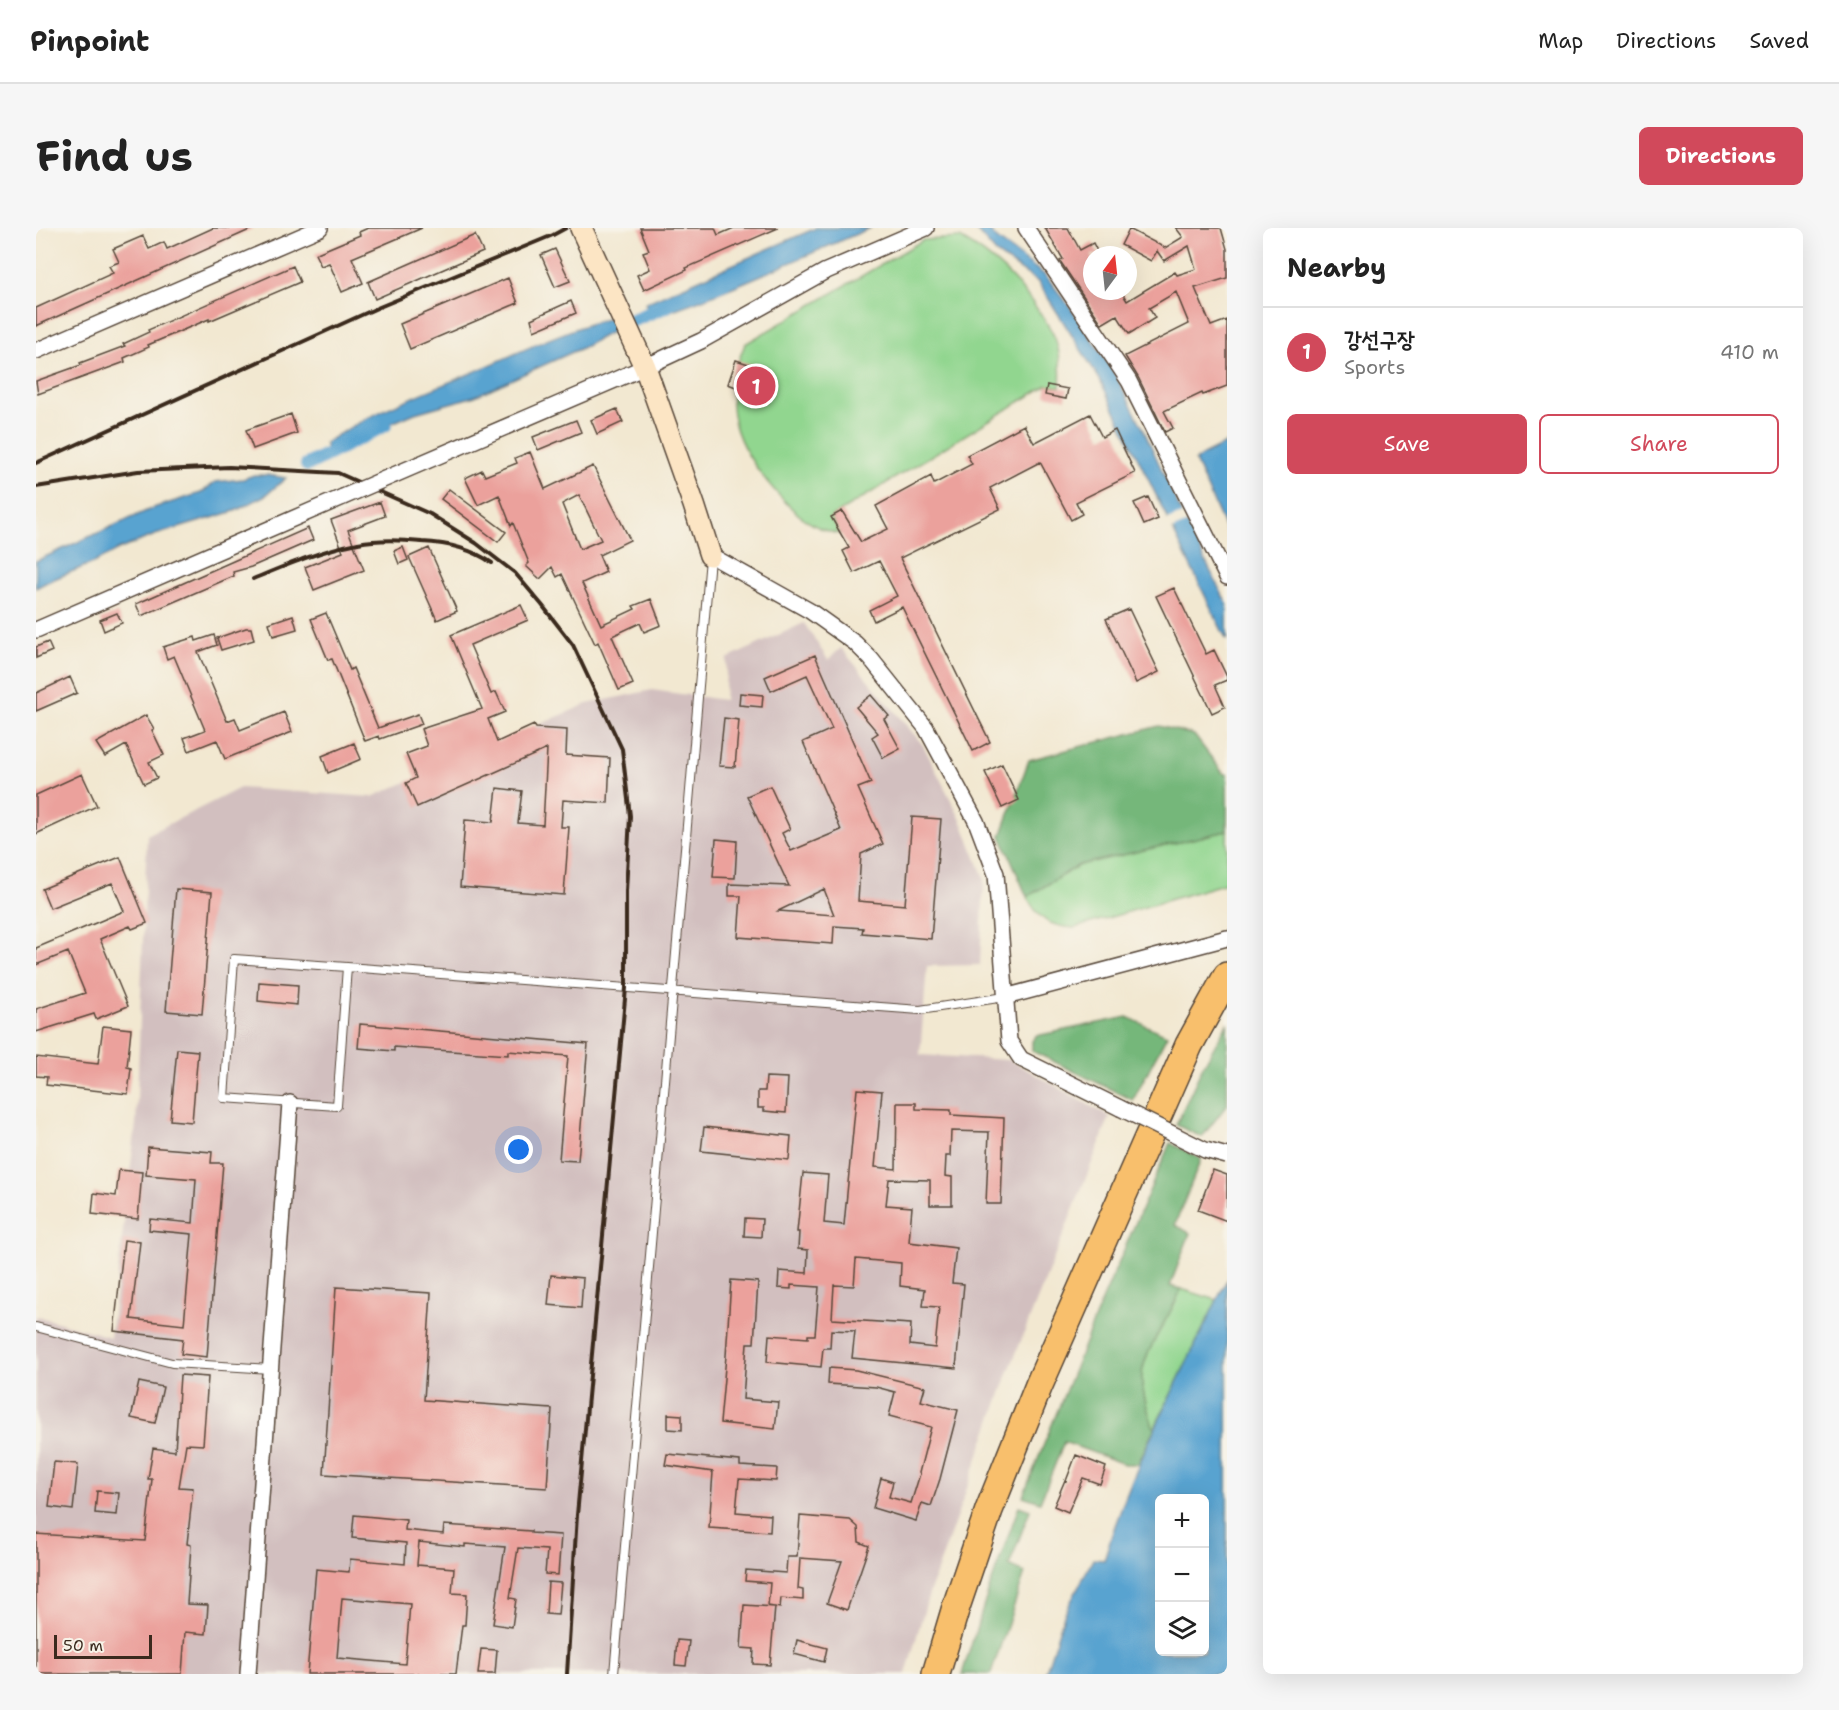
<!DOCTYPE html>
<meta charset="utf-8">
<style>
:root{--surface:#fff;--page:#f6f6f6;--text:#222;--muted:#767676;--line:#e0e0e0;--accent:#d1495b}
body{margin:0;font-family:"Shantell Sans","Poor Story",sans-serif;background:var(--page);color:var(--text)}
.controls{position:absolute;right:18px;bottom:18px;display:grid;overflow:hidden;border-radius:9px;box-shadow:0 6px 24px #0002}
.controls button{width:54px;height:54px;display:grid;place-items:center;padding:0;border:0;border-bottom:2px solid var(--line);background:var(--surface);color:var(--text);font:30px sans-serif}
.compass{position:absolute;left:1047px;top:18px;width:54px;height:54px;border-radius:50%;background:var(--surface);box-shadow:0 6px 24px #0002;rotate:15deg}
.scale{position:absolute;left:18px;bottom:15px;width:98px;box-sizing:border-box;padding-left:6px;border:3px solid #3b2a1e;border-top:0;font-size:16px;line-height:21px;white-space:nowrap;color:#3b2a1e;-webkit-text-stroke:4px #f7f3e8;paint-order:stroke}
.you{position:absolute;left:483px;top:922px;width:21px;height:21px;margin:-15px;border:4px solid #fff;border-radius:50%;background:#1a73e8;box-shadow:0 0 0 9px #1a73e833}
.badge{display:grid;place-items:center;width:39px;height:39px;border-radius:50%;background:var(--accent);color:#fff;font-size:20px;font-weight:700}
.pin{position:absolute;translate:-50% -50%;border:3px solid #fff;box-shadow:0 2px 6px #0006}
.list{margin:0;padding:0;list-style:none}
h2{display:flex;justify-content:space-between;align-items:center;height:78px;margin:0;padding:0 24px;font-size:26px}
h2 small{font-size:20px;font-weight:400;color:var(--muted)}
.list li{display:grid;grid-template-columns:39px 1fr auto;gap:18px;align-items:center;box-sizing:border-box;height:90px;padding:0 24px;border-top:2px solid var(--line)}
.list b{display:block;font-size:22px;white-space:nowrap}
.list p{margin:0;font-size:20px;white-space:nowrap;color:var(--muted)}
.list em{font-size:20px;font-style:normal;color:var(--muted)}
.actions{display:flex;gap:12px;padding:18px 24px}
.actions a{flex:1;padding:14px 0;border:2px solid var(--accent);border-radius:9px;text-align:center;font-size:21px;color:var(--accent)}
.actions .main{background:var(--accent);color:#fff}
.icon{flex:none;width:33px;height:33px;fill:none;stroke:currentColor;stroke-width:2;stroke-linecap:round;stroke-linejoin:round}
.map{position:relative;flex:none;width:1191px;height:1446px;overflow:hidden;border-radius:9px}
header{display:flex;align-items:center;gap:36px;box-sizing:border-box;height:84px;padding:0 30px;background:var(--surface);border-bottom:2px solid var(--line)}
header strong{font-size:28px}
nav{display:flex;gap:33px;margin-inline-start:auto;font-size:21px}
.intro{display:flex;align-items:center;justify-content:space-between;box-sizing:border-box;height:144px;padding:0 36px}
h1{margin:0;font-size:42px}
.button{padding:15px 27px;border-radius:9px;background:var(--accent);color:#fff;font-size:21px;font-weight:700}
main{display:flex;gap:36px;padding:0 36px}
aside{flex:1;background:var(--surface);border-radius:9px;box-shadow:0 6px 24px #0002}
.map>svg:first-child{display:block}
.industrial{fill:#d2bfbf}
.green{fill:#91d68f;stroke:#668056;stroke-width:1.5}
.forest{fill:#74b77a;stroke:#58704c;stroke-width:1.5}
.water{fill:#58a3d0;stroke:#4a6677;stroke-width:1.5;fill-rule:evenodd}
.pier{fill:#f2e8d1}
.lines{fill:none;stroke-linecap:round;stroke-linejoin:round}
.canal{stroke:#58a3d0;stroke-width:14}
.building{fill:#eba19c;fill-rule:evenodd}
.lane-casing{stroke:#564639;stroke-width:10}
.street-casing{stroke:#564639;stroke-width:18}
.secondary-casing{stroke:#564639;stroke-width:24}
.highway-casing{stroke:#564639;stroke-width:30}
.lane{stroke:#fff;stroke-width:8}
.street{stroke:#fff;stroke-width:15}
.secondary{stroke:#fce5c4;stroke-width:21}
.highway{stroke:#f8bf6c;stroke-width:27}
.rail{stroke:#3b2a1e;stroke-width:4}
.street-bridge-casing{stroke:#564639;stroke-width:18;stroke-linecap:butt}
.street-bridge{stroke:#fff;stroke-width:15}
</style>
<header>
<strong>Pinpoint</strong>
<nav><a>Map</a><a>Directions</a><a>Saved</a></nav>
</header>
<div class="intro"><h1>Find us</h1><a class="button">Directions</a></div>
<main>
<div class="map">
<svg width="1191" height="1446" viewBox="0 0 1191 1446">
<rect width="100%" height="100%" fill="#f7f3e8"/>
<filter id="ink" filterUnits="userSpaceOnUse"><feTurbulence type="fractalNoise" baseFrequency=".0167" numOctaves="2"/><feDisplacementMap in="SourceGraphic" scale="12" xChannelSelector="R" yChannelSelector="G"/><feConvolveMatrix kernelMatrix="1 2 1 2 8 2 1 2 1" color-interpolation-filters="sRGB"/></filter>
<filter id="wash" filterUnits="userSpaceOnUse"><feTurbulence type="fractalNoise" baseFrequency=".008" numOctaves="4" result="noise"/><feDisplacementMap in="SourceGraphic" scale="24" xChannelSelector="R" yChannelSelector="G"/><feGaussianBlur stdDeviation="1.35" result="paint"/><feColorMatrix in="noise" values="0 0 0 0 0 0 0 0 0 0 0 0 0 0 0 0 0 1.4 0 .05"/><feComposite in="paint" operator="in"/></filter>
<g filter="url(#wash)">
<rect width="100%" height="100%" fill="#f2e8d1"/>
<path class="industrial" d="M768,395L792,432L805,420L887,517L926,594L948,650L944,737L891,738L884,827L974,832L1074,889L973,1143L892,1369L870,1446H0V1088L74,1109L100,896L111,607L204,560L336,569L551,476L616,462L688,472L691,431Z"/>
<path class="green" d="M924,10C959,30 981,52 1004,85C1010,94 1017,103 1020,113C1025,128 1025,145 1024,159L1011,157L795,289L805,306C776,302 759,285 740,264C698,217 682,177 709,116L887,12Z
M1191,603V654L1187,656L1038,700C1013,698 1003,692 991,669L1043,637Z
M1145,1061L1181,1072L1118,1201C1113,1187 1105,1162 1106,1147C1107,1124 1136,1086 1145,1061Z"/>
<path class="forest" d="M1123,498L1158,507L1187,545L1191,546V603L1043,637L991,669L965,608L993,532Z
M1091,789L1131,807L1097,872L996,823V813L1000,808Z
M1191,796V877L1166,909L1140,897L1166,840Z
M1134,915L1165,931L1139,997L1154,1005L1134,1058L1145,1061C1136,1086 1107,1124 1106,1147C1105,1162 1113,1187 1118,1201L1102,1236H1088L1028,1214L1004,1274L987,1268L1065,1075Z
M983,1278L994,1282L973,1338L989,1345L955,1446H926L953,1361Z"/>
<path class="water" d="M780,0H835C762,30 691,65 616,89L609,75Z
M938,0H951L961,11L1010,48L1034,79L1077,143L1106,198L1144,282L1191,376V413L1063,150L1002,54L960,25Z
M577,89L582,100L550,118L439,168L379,185L314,213L292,225L289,215C333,185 383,167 433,146C480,126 527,102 577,89Z
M1191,215V304L1159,233L1167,227Z
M218,247H231L250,250L230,267L199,283L119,307L84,321L59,334L11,354L0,360V333L117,280L165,265L179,254L207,251Z
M1191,1051V1446H1009L1028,1387L1057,1331L1068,1332C1097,1233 1148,1144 1191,1051ZM1124,1270H1168V1424H1124Z"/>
<path class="pier" d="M1148,285L1152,295L1133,303L1129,293Z"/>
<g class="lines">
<path class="canal" d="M582,98L631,78
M271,237L349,197"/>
</g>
<g id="blocks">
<path class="building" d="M177,0H218L0,98V80L77,45L73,38L83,34L77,21L107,8L113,21L128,14L131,21Z
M332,0H386L316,30L327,55L306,64L293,35L285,38L279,26L324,7L323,4Z
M604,0H679L682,7L698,0H742L650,40L651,42L608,62L601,47L614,41L607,24L613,22Z
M1009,0H1032L1044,22L1057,15L1063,27H1056V63H1085L1091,73L1139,44L1141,47L1160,41L1153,18L1128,33L1121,23L1115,33L1085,17L1093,1L1129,20L1147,9L1140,0H1185L1191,21V50L1159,60L1175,98L1191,92V158L1167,167L1166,165L1128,183L1137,200L1129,204L1102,149L1089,128L1153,96L1140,64L1113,80L1119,90L1093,106L1081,87L1066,96L1024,33L1027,31Z
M439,7L447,24L339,71L332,54Z
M519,21L534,53L519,59L505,27Z
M257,38L264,54L173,93V91L112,117L113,119L88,130L89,134L2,166L0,153L45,137L44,135L89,118L87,116L113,104L112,102Z
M472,50L482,75L374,121L364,96Z
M535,73L540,85L498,103L495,91Z
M700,132L722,139L713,164L692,156Z
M1011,157L1032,161L1030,171L1009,167Z
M581,181L587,194L561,206L555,192Z
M255,186L261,205L217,221L210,202Z
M1054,186L1066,209L1079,202L1099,245L1040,274L1046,286L1035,292L1004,234L954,260L964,281L864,330L954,514L937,523L866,379L838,393L833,382L861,368L843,333L818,345L807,323L813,320L795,289L806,283L825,314L852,301L840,278L895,248L898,256L936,236L931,227L988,197L998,215Z
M540,192L545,204L502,222L497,209Z
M494,224L509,261L557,238L594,312L563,327L570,344L546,355L565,397L599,381L597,378L615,371L625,397L608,404L604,395L576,408L597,456L583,462L562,414L559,416L526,346L521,349L516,339L504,351L490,338L493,335L477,295L475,298L463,267L442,277L429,250L446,242L449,248L481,235L479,230ZM543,267L565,312L544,321L526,276Z
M413,261L470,304L462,314L405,271Z
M1112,269L1122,291L1108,297L1098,275Z
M344,274L349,288L312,302L328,342L278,362L269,339L307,324L295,292Z
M272,300L277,312L215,339L197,344L198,348L105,388L100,376Z
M367,319L372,332L363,336L358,323Z
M393,320L421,383L401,392L373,329Z
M1138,360L1170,426L1178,422L1191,449V452L1179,457L1189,479L1176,485L1120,368Z
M485,377L492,392L434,417L455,466L460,464L469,484L452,491L461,514L498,497L500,500L531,502L530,527L574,530L572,575L527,572L525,599H533L528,667L424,659L429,592L457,594L461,560L486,563L482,595L507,597L511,521L381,579L370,555L380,550L370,526L391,518L385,501L446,481L415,407Z
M1093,381L1123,444L1100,455L1070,391Z
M81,385L86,395L68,403L64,392Z
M290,385L314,442L317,440L342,500L382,486L386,496L344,511L343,508L329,513L296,431L292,432L275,391Z
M257,387L261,401L237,408L233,395Z
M210,400H215L218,412L185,422L181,410Z
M178,407L181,417L162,424L191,493L199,490L204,502L248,484L256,504L189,531L181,512L153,523L148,510L169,502L138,428L131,431L127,419L159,409L160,413Z
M12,414L16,423L0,430V419Z
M779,427L835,555L822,560L847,616L825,626L822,673L869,677L876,589L905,591L895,711L826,705L827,700L798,698L797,716L702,709L705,668H693V656L753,658L711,568L734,558L754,601L746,605L755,623L805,602L767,514L796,501L771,447L735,463L729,449ZM788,661L798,687L742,683Z
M34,449L41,465L0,483V465Z
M704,465L727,467L726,479L703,477Z
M835,467L853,488L848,491L864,521L847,530L836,509L842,505L820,479Z
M110,487L118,501L116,502L128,527L113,534L121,550L108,556L90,517L69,529L60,515Z
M688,490L703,492L699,539L683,538Z
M318,515L325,531L292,545L286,528Z
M966,536L983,572L966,580L949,544Z
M46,546L61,578L0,606V567Z
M680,611L701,613L699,650L677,649Z
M84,629L111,695L96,701L94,698L64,711L92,778L60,791L58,786L0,804V781L49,765L32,724L0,737V720L88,683L76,655L14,680L6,661Z
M140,661L176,664L166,786L130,783Z
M223,754L262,757L261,777L222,773Z
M324,796L552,816L542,933L523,932L532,828L472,823V827L358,819V823L322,820Z
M67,798L95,801L91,839L95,840L92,866L10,857L11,849L0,848V829L62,836Z
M141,821L162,823L156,894L134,892Z
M730,849L752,850L750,885L728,883V880H722V863H729Z
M821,861L846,863L839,939L860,941L861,875H880V881L915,882V887L968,890L965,976H950L953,904L915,903L914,928H910L909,948L916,949V977H894V952L853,951L850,977L876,979L873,1014L920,1020L916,1055L928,1056L920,1140L816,1130L819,1103L795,1102L794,1120H787L785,1139L731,1134L733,1107L772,1110V1107H779L783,1059L755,1057V1061L742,1060L743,1043L771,1045L772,1022L762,1021L763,1004H761L767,945L792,947L788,995L808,997ZM820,1031L865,1035L864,1058L889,1061L887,1078L903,1079L899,1120L874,1117L875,1096L796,1091L798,1057L818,1058Z
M668,899L755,908L753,932L665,923Z
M112,919L176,924L175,935H187L171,1129L145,1126L147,1111L78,1103L88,1012L104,1014L95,1091L148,1097L156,1006L113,1002L114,991L157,995L160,951L110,947Z
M83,942L106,944L102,991L56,986L58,965L80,968Z
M1177,942L1191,947V993L1162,982Z
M709,990L726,991L725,1009L708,1008Z
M515,1047L547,1050L545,1080L512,1077Z
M695,1052L722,1054L718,1115H711L707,1171L742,1174L739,1201L684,1195L690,1128Z
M300,1059L395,1065L388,1172L516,1181L511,1260L288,1246Z
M793,1140L820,1142L889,1159L885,1173L922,1182L904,1251L895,1278L886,1275L880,1293L837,1280L845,1250L857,1254L853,1269L875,1275L884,1246L883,1245L895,1199L853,1188L859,1164L840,1159L792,1156Z
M144,1147L172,1149L167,1217L150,1216L143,1259L157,1260L151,1316L155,1317L151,1376L172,1377L170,1406L149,1404L146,1446H0V1306L109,1313L116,1251H112L117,1220L139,1223Z
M103,1154L127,1159L119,1195L95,1190Z
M632,1186L646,1187V1202L632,1201Z
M631,1226L704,1233V1238L741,1240L740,1253L703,1251L700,1284L735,1287L734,1304L673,1300L677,1244L629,1237Z
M1040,1227L1070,1239L1064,1256L1047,1250L1032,1284L1018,1278L1029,1252L1030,1253Z
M18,1234L42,1236L37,1282L13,1279Z
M61,1263L83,1265L81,1287L59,1285Z
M318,1287L370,1292L369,1302L407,1306L408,1297L495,1303V1305L525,1307L522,1347L509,1346L511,1322L482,1320L474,1370L480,1371L476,1399L457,1396L469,1319L429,1316V1319L383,1314L381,1337L418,1340L416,1365L431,1366L429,1397H426L420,1446H271L280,1341L313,1344L314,1331L369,1336L370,1315L316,1310ZM306,1370L374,1376L369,1436L301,1430Z
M764,1288L814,1292L822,1299L823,1314L833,1318L811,1382L791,1375L806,1333L764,1330L762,1361L767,1362V1372L745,1370L744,1380L732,1378L734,1355L709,1353L710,1342L750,1345L751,1329H761Z
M512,1354L525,1355L522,1387L510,1386Z
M708,1377L739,1379L734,1437L717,1436L718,1421L705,1420Z
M641,1412L653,1413L650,1438L639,1437Z
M761,1412L791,1420L788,1434L758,1426Z
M445,1421L461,1422L459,1446H442Z"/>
</g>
</g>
<g filter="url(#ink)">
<use href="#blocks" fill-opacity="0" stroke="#564639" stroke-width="1.5"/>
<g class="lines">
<defs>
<path id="lane" d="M198,731L311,739L301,878L188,870Z
M311,739L884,782L969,769
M0,1099L136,1135L234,1141
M578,1446L674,330"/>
<path id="street" d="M990,0L1093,153L1191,349
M0,123L284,0
M358,247L609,139L665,113L788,44L890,0
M674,327L774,383L819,415L835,431L890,500L940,593L960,646L973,813L985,831L1084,880
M0,402L307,269
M969,769L1191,710
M212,1446L254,875"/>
<path id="secondary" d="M545,0L609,139L658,277L674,327"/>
<path id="highway" d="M900,1446L920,1379L953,1282L1003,1157L1153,817L1191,748"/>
</defs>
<use href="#lane" class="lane-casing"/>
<use href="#street" class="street-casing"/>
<use href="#secondary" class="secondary-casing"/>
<use href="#highway" class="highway-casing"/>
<use href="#lane" class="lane"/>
<use href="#street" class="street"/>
<use href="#secondary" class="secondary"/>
<use href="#highway" class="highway"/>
<path class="rail" d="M0,235L341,80L517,7L530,0
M0,259L102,243L193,239L302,245L394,286L440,315L479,345L506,377L537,417L586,521L594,588L590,663V760L541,1287L531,1446
M217,351C251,337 286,322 322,315C343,311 365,312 386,314C410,315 436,321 456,335"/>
<defs>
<path id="street-bridge" d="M307,269L358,247
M1084,880L1169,922L1191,928"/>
</defs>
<use href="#street-bridge" class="street-bridge-casing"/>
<use href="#street-bridge" class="street-bridge"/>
</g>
</g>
</svg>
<div class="controls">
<button>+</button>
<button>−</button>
<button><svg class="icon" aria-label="layers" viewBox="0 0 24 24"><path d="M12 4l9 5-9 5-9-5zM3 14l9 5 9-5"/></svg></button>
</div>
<svg class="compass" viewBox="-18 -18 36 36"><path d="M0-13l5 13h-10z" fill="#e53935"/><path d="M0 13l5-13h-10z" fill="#767676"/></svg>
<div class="scale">50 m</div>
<div class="you"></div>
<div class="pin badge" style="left:720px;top:158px">1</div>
</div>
<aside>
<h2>Nearby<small></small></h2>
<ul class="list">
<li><span class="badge">1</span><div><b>강선구장</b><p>Sports</p></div><em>410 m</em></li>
</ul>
<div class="actions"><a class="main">Save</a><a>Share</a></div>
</aside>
</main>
